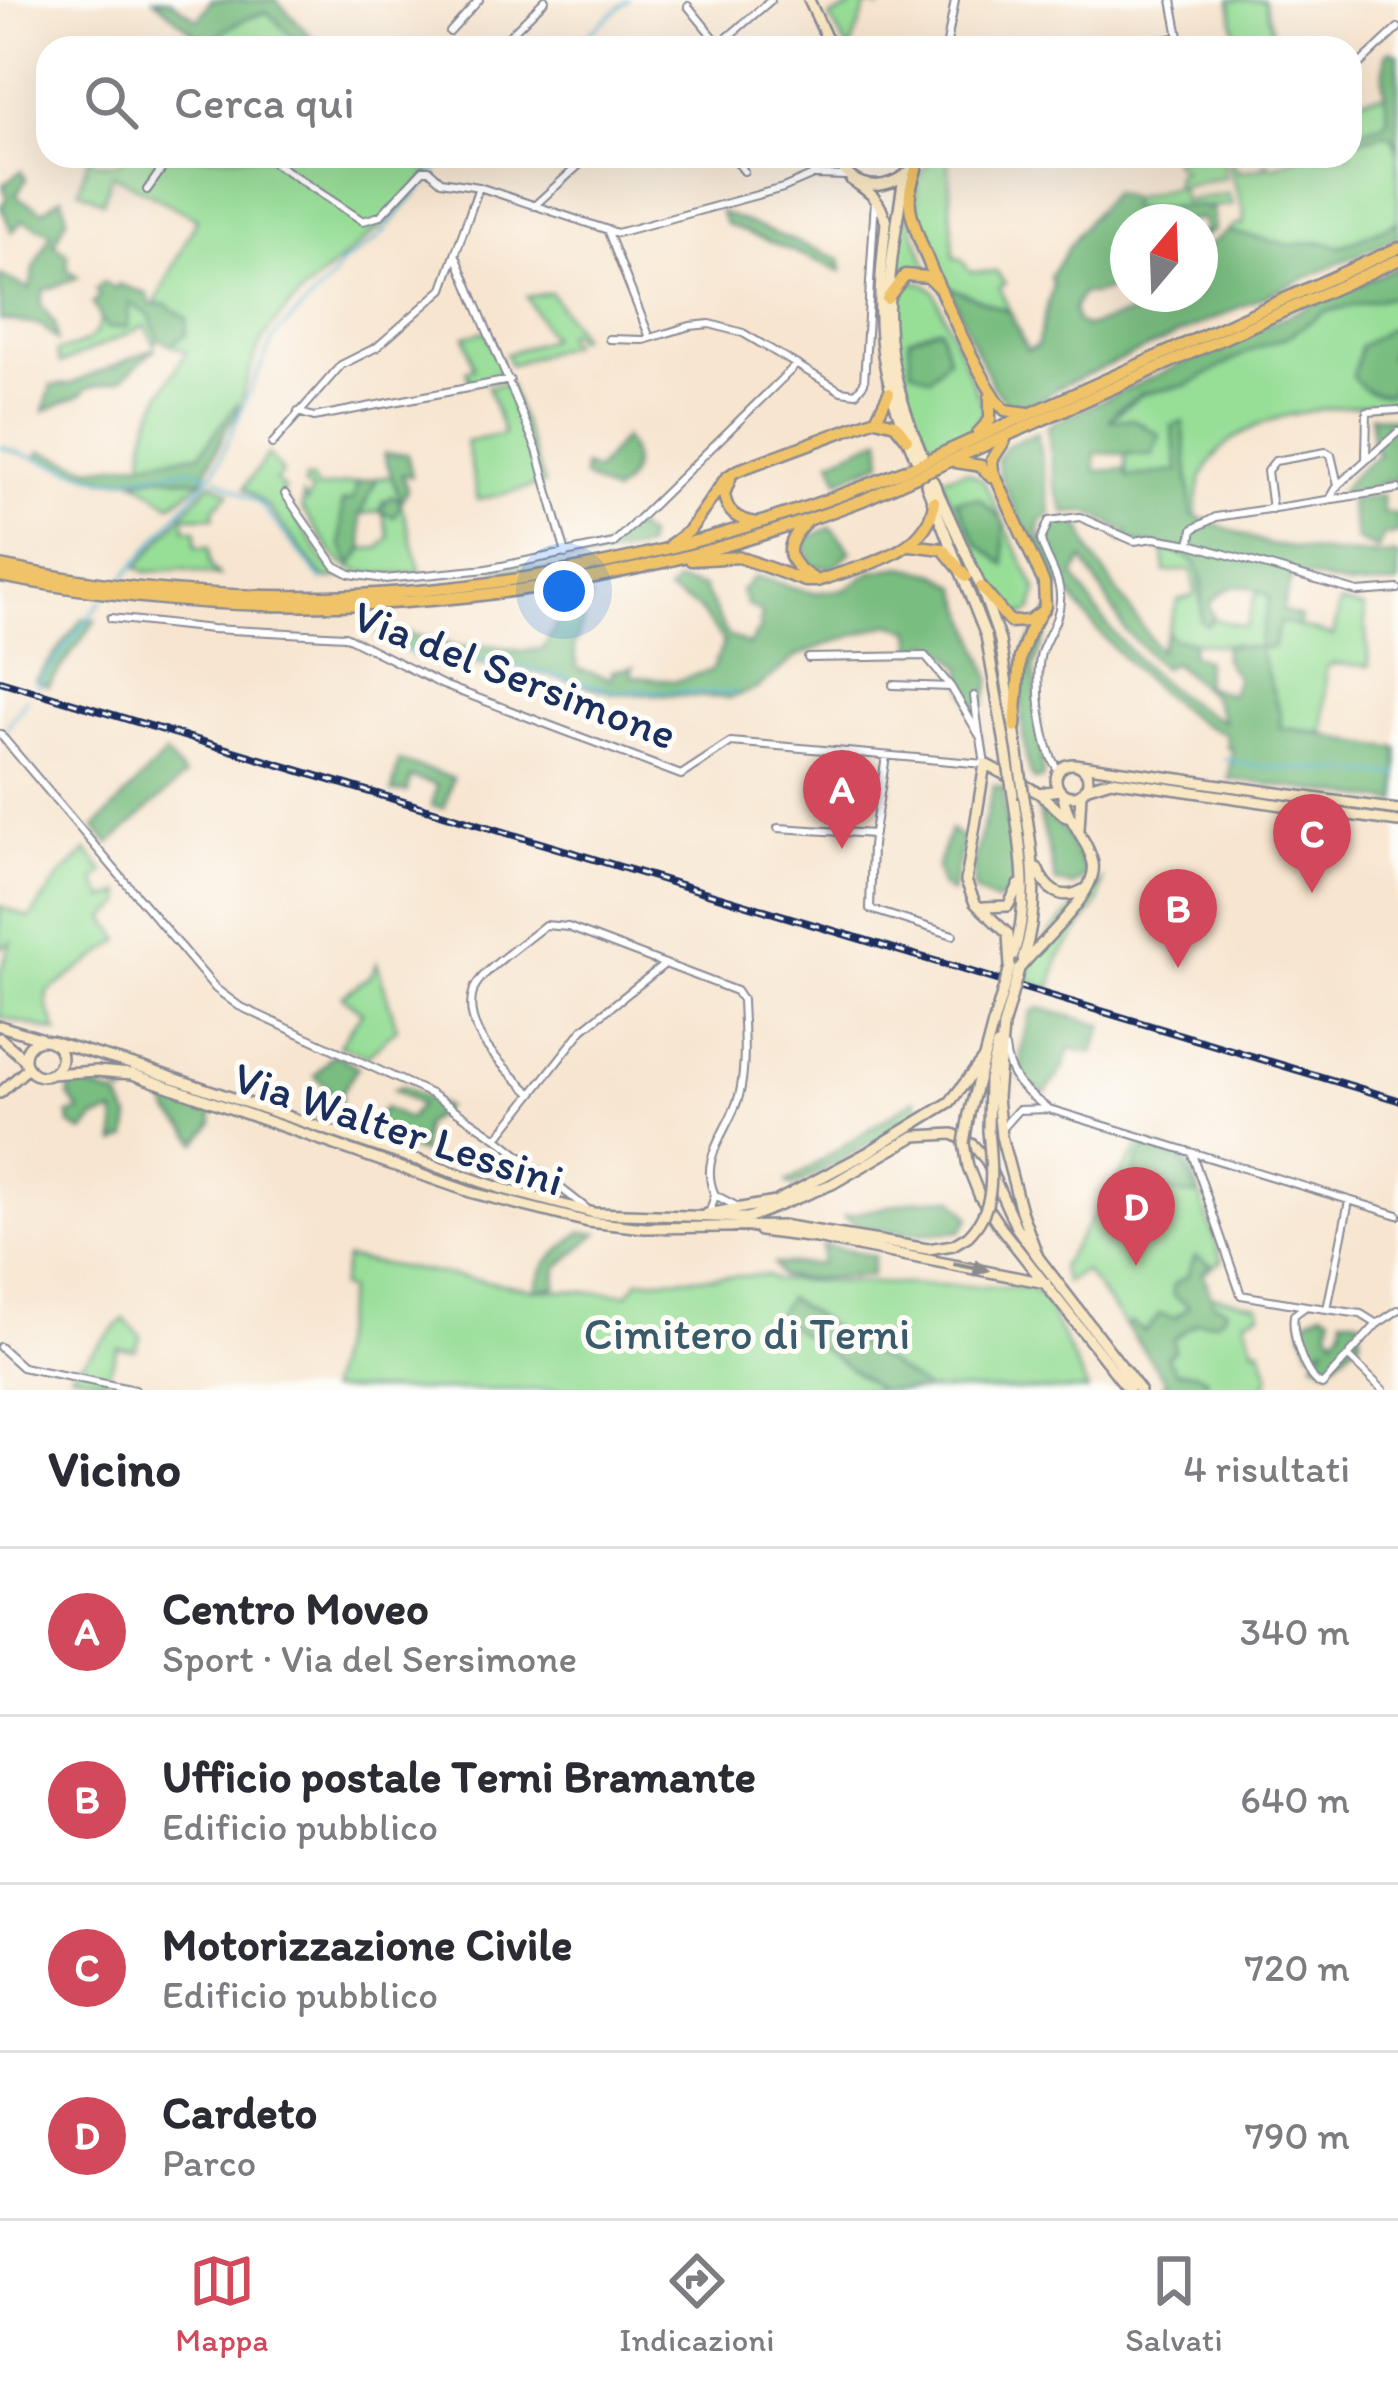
<!DOCTYPE html>
<html lang="it">
<meta charset="utf-8">
<style>
:root{--surface:#fff;--page:#f2f2f3;--text:#2b2b33;--muted:#7c7c81;--line:#e1e1e2;--accent:#d1495b}
body{margin:0;font-family:Itim,sans-serif;background:var(--page);color:var(--text)}
.compass{position:absolute;left:1110px;top:204px;width:108px;height:108px;border-radius:50%;background:var(--surface);box-shadow:0 12px 48px #0002;rotate:19deg}
.you{position:absolute;left:564px;top:591px;width:42px;height:42px;margin:-30px;border:9px solid #fff;border-radius:50%;background:#1a73e8;box-shadow:0 0 0 18px #1a73e833}
.badge{display:grid;place-items:center;width:78px;height:78px;border-radius:50%;background:var(--accent);color:#fff;font-size:39px;font-weight:700}
.pin{position:absolute;translate:-50% -99px;filter:drop-shadow(0 3px 6px #0008)}
.pin::after{content:'';position:absolute;top:63px;width:42px;height:36px;background:inherit;clip-path:polygon(0 0,100% 0,50% 100%)}
.list{margin:0;padding:0;list-style:none}
h2{display:flex;justify-content:space-between;align-items:center;height:156px;margin:0;padding:0 48px;font-size:51px}
h2 small{font-size:39px;font-weight:400;color:var(--muted)}
.list li{display:grid;grid-template-columns:78px 1fr auto;gap:36px;align-items:center;box-sizing:border-box;height:168px;padding:0 48px;border-top:3px solid var(--line)}
.list b{display:block;font-size:45px;white-space:nowrap}
.list p{margin:0;font-size:39px;white-space:nowrap;color:var(--muted)}
.list em{font-size:39px;font-style:normal;color:var(--muted)}
.icon{flex:none;width:66px;height:66px;fill:none;stroke:currentColor;stroke-width:2;stroke-linecap:round;stroke-linejoin:round}
.map{position:relative;flex:none;width:1398px;height:1390px;overflow:hidden}
.search{position:absolute;background:var(--surface);box-shadow:0 12px 48px #0002;left:36px;right:36px;top:36px;height:132px;display:flex;align-items:center;gap:30px;box-sizing:border-box;padding:0 42px;border-radius:36px;color:var(--muted);font-size:45px}
.sheet{height:828px;background:var(--surface)}
nav{display:flex;justify-content:space-around;align-items:center;box-sizing:border-box;height:168px;border-top:3px solid var(--line);background:var(--surface);font-size:33px;color:var(--muted)}
nav a{display:grid;justify-items:center;gap:6px}
nav .on{color:var(--accent)}
.map>svg:first-child{display:block}
.green{fill:#97de97;stroke:#59867a;stroke-width:3}
.forest{fill:#79bd80;stroke:#4a766f;stroke-width:3;fill-rule:evenodd}
.lines{fill:none;stroke-linecap:round;stroke-linejoin:round}
.stream{stroke:#53b3d2;stroke-width:3}
.street-casing{stroke:#898a96;stroke-width:10}
.secondary-casing{stroke:#898a96;stroke-width:14}
.highway-casing{stroke:#898a96;stroke-width:15}
.street{stroke:#fff;stroke-width:6}
.secondary{stroke:#f9e7c3;stroke-width:9}
.highway{stroke:#f0c369;stroke-width:10}
.rail-casing{stroke:#1b2f5e;stroke-width:8}
.rail{stroke:#fdfcf7;stroke-width:3;stroke-dasharray:9;stroke-linecap:butt}
.secondary-bridge-casing{stroke:#898a96;stroke-width:14;stroke-linecap:butt}
.secondary-bridge{stroke:#f9e7c3;stroke-width:9}
.oneway{fill:#8a8b90}
.labels{text-anchor:middle;stroke-width:10;stroke-linejoin:round;paint-order:stroke}
.street-label{font-size:45px;fill:#1b2f5e;stroke:#fdfcf7}
.park-label{font-size:45px;fill:#3a5b6c;stroke:#fdfcf7}
</style>
<div class="map">
<svg width="1398" height="1390" viewBox="0 0 1398 1390">
<rect width="100%" height="100%" fill="#fdfcf7"/>
<filter id="ink" filterUnits="userSpaceOnUse"><feTurbulence type="fractalNoise" baseFrequency=".00833" numOctaves="2"/><feDisplacementMap in="SourceGraphic" scale="24" xChannelSelector="R" yChannelSelector="G"/><feConvolveMatrix kernelMatrix="1 2 1 2 8 2 1 2 1" color-interpolation-filters="sRGB"/></filter>
<filter id="wash" filterUnits="userSpaceOnUse"><feTurbulence type="fractalNoise" baseFrequency=".004" numOctaves="4" result="noise"/><feDisplacementMap in="SourceGraphic" scale="48" xChannelSelector="R" yChannelSelector="G"/><feGaussianBlur stdDeviation="2.7" result="paint"/><feColorMatrix in="noise" values="0 0 0 0 0 0 0 0 0 0 0 0 0 0 0 0 0 1.4 0 .05"/><feComposite in="paint" operator="in"/></filter>
<g filter="url(#wash)">
<rect width="100%" height="100%" fill="#f7e5cf"/>
<path class="green" d="M857,0H883L880,8L867,5L851,48H847L830,18L850,8Z
M1230,0H1264L1277,48L1237,45Z
M268,12L300,44L309,34L318,48H208C223,27 243,19 268,12Z
M1386,94L1388,117L1383,124L1350,132V101Z
M1385,133L1392,136L1398,152V222L1340,247L1323,242L1290,245L1228,231L1237,224L1243,225L1244,212L1228,164L1232,162L1239,172L1266,167L1265,162L1274,167L1301,156H1350V142Z
M89,156L96,163L116,164L125,156H410L422,169L434,166C393,231 317,268 270,329C252,351 246,388 237,415L236,408L200,454L144,462C140,422 166,386 186,352L171,345L186,334L167,305H154L197,219L112,174L103,202L79,190Z
M933,156H948L954,258L961,259L970,272H996L1005,284L999,287L1010,312L948,287L917,221V181Z
M1174,156H1222L1225,177L1179,187L1184,201L1228,194L1232,205L1173,210L1128,208L1132,198L1175,187L1176,174L1183,171L1173,162Z
M904,205L929,273L912,267L894,276Z
M914,281L926,284L934,291L985,412L968,433L928,453C914,423 864,294 914,281Z
M551,293L580,336L575,339L571,332L565,335L570,345L510,365L506,354L550,339L527,297Z
M1398,295V403C1333,407 1233,408 1202,477C1197,488 1197,503 1196,515L1192,516L1172,426L1179,471L1127,477L1125,454L1152,455L1109,420L1142,394L1188,385L1250,351L1287,337L1325,312Z
M128,302L149,315L158,338L154,344L145,326L60,364L57,352C80,344 97,343 101,317L107,328Z
M486,331L504,377L470,383L466,370L474,368L465,336Z
M509,383L544,484L478,500L466,442L504,434L488,387Z
M268,454L283,473L276,480L284,489L282,495L327,566L346,576L329,579L322,575L267,506L244,488Z
M966,471L983,480L1037,591L1033,609L1026,615L1006,608L996,596L940,478Z
M161,476L202,481L171,505L136,481Z
M393,476L421,573C340,576 347,575 302,509L303,496L307,502L312,491L304,486L305,479H312L318,489L358,482L353,501L342,503L341,545L352,565L363,549L379,548L389,537L382,510L384,499L379,511L360,515L377,478Z
M211,482L230,493L214,508V517H185V529L196,530V547H209L210,565L219,576L182,569L146,572L137,567Z
M1163,551C1219,550 1189,595 1207,624L1214,619L1246,627L1257,590L1270,597L1258,647H1273L1280,621L1333,636L1340,603L1364,608L1369,666L1333,664L1326,667L1324,732L1280,728L1236,644L1215,645L1171,638L1167,632L1178,600L1195,595L1192,570L1165,572Z
M87,851L104,872L95,881L105,899L122,893L123,904L106,918L121,940L48,992L47,1004L57,1032L0,1017V972L11,942L0,948V906L30,918L60,876Z
M1102,881L1099,902L1059,957L1051,988L1026,980C1030,941 1078,910 1102,881Z
M377,963L397,1028L367,1056L339,1045L362,1012L342,996L371,975Z
M1141,1143L1183,1156L1191,1168L1222,1261L1203,1273L1210,1295L1258,1305L1260,1313L1245,1319L1254,1349L1260,1348L1270,1377L1266,1380L1269,1390H1158L1167,1381L1084,1270L1066,1283L1060,1267Z
M346,1258L532,1289L628,1294L639,1280L767,1275L775,1280L1030,1288L1044,1299L1088,1390H328L348,1290L340,1287Z
M124,1319L141,1336L135,1350L118,1348L106,1380L71,1373Z"/>
<path class="forest" d="M154,0H171L198,20L211,0H276L309,34L301,45L267,12C243,19 223,27 208,48H182L192,31Z
M1390,50L1398,54V152L1392,136L1385,133L1350,142V132L1383,124L1388,117L1383,78L1386,54Z
M21,171L26,179L16,196L43,211L62,197L67,217L54,245L68,254L67,270L78,277L43,291L41,305L55,324L57,340L41,325L0,320V275L30,289L34,269L51,233L23,220L12,232L1,206L7,198L3,185Z
M1112,192L1132,198L1129,208C1155,209 1188,203 1212,209L1214,230L1200,239V233L1205,231L1201,218L1184,222H1128L1122,259L1128,265V285L1093,294L1082,293L1073,309L1077,322L1086,327L1200,294V251L1228,231L1290,245L1323,242L1340,247L1398,222V237L1057,388C1043,401 1028,407 1008,405L992,385L948,287L1010,312L1027,350L1037,346L1053,285L1050,277L1078,233Z
M720,212L840,259L842,271L726,224Z
M1398,267V295L1325,312L1287,337L1250,351L1188,385L1142,394L1117,410L1110,420L1133,419L1160,435L1152,455L1095,453V471L1125,469L1128,477L1178,471L1172,426L1183,421L1192,515L1270,545L1331,553L1398,555V585L1349,586L1296,574L1291,579L1282,611L1301,617L1299,627L1280,622L1273,647L1259,649L1281,716L1280,728C1321,730 1358,747 1398,748V802L1229,779L1232,748H1227L1226,735C1218,730 1208,728 1200,723C1153,691 1091,631 1063,583L1053,593L1000,475L997,460L1006,446L1037,433L1051,515L1041,520L1036,540L1039,543C1051,524 1057,517 1080,525L1091,553L1159,651L1167,632L1172,638L1193,643L1191,654L1206,661L1204,686L1231,695L1237,678L1224,659V645L1258,648L1270,597C1243,580 1230,582 1209,604L1214,619L1207,625L1201,621C1200,605 1205,585 1199,571C1191,547 1143,546 1120,540L1129,533L1088,512L1065,513L1055,487L1047,426C1163,372 1280,318 1398,267ZM1083,559L1125,630L1162,668L1174,663L1212,696L1224,722C1160,692 1110,636 1074,576Z
M103,282L115,289L118,284L147,294L151,305H167L187,319L186,334L171,345L158,338L149,315L129,303L128,327L107,328L93,304L99,296L96,289Z
M940,327L948,357L930,378L911,369L909,338Z
M1390,328L1398,330L1389,358L1398,364V387L1393,385L1390,394C1372,395 1363,392 1353,377L1360,347Z
M156,348L121,380L87,388L81,395L44,411L51,386L71,384Z
M236,405L237,415L227,427L202,481L161,476L109,480L36,458L41,451L91,468L200,454Z
M1371,416L1398,419V479L1381,483L1374,489L1339,495L1352,476L1379,454L1372,445Z
M624,437C638,461 636,477 613,494L584,477V466L596,471Z
M881,438L883,461L839,480L831,460Z
M384,454H407L412,476L402,475L407,489L395,517L379,511L391,496L400,501Z
M377,478L360,515L363,549L352,566L341,545L342,502L353,500L358,482Z
M1382,495L1383,513L1398,514V533L1383,536L1378,549L1357,540L1349,501Z
M979,498L1003,521L1005,565L978,544L956,500Z
M632,525L647,537L645,548L503,578L496,569L528,563L537,568C580,560 602,559 632,525Z
M831,527L851,551L834,568L812,566L804,540Z
M902,567L938,574L958,587L991,680L984,704L971,705L962,681L963,668L949,654L929,643L914,651L912,630L889,624L828,644L797,656L756,689L730,698L614,693L520,668L419,658L382,636L386,627L457,647L491,646L521,651L543,649L569,601L584,594L592,598L574,647L578,669L612,679V671L633,667L631,676L675,681L712,670L724,642L698,608L668,592L677,582L703,587L727,635L749,645L759,630L762,613L747,605L741,591L755,576L813,593L844,590L871,572Z
M1051,609L1052,617L1034,667L1043,774L1042,779L1034,780C1022,766 1018,681 1023,659C1026,642 1042,624 1051,609Z
M83,618L96,620L48,686L35,680Z
M165,754L185,776L109,844L95,828Z
M399,761L453,778L444,808L432,806L437,785L411,777L407,792H392Z
M994,786L1004,788C1001,827 1024,857 1011,894L996,902L974,891L973,865Z
M1037,803L1066,833L1088,875L1073,886L1056,882Z
M950,830L964,839L952,893L941,886L937,868Z
M1039,1008L1103,1025L1093,1053L1070,1048L1063,1069L1045,1093L1022,1080L1021,1051L1031,1012Z
M334,1053L358,1067L342,1092L340,1106L323,1120L313,1115L329,1089L315,1076Z
M70,1080L118,1097L130,1118L127,1138L116,1143L115,1113L94,1119L83,1132L70,1125L69,1114L80,1111L69,1096Z
M109,1081C146,1082 177,1095 211,1109L213,1123L197,1143C186,1121 166,1120 166,1098L139,1088L123,1095Z
M402,1086L445,1107L424,1125L422,1153L374,1137L371,1126L384,1108L408,1119L420,1105L394,1090Z
M915,1099L922,1114L794,1187L787,1183Z
M1148,1147L1182,1162L1199,1195C1171,1196 1157,1189 1134,1173L1139,1157Z
M953,1198L970,1217L961,1231C933,1235 865,1236 844,1216L916,1200Z
M581,1232L598,1233L557,1268L556,1287L534,1290L546,1263Z
M822,1245L874,1256L871,1276L801,1279L781,1276L774,1264H821Z
M1195,1256L1212,1265L1203,1273L1213,1302L1227,1309C1219,1325 1212,1321 1197,1322L1173,1339L1174,1350L1167,1358L1177,1372H1193L1206,1378V1390H1172L1127,1327L1131,1322L1145,1332L1160,1314L1175,1318L1189,1306L1173,1296V1284L1187,1276Z
M788,1298L928,1390H880L776,1316Z
M1322,1311L1331,1315L1329,1330L1334,1337L1342,1327L1343,1317L1360,1319V1340L1328,1368L1314,1361L1325,1346L1311,1351L1303,1332L1304,1321Z"/>
<g class="lines">
<path class="stream" d="M572,48L628,0
M0,447L105,480L192,469L208,473
M216,478L259,503L323,581
M123,578L215,470L274,337L331,280L341,264L376,240L450,156
M374,632L412,654L511,665L615,691L736,693
M37,686L102,600
M5,730L27,699
M1224,759L1255,766L1398,775"/>
</g>
</g>
<g filter="url(#ink)">
<g class="lines">
<defs>
<path id="street" d="M688,6L719,44
M450,32L479,0
M497,48L545,0
M715,48L771,0
M946,48L955,0
M1121,48L1179,37L1172,0
M1350,73L1398,28
M264,156L363,221L380,216L423,170H429L441,181L479,187
M733,156L744,171
M814,175L846,176
M147,190L171,156
M534,206L589,156
M608,232L650,338
M456,256L537,450L566,554
M609,339L644,340L690,326L710,324L743,333L841,391L856,393L864,383L875,199
M298,412L314,417L510,380
M272,444L341,365L377,347L443,289L479,187L617,233L783,188L811,176L830,156
M1366,458L1367,412L1398,410
M285,494L335,566L350,574L384,579L487,569L614,543L795,366
M1330,499L1338,485L1398,432
M1272,509L1267,471L1275,461L1326,452L1331,455L1338,485
M1190,544L1193,529L1216,517L1398,489
M111,618L212,629L345,636L443,685L681,775L731,742L985,764L981,738L951,687L893,685
M808,658L925,656L951,687
M974,696L979,733
M0,734L216,989L239,1006L431,1094L497,1138L586,1208
M886,756L872,845L870,909L953,935
M1059,770C1042,753 1034,677 1041,653C1047,635 1059,621 1060,601C1062,578 1046,561 1041,540L1049,521L1080,517L1134,541L1154,538L1190,544L1358,592L1398,589
M778,828L874,834
M1005,1048C1008,1078 1024,1091 1047,1108
M531,1093C506,1069 459,1030 474,989C481,971 529,939 545,925L568,927L736,991L742,1000C743,1029 746,1059 741,1087C735,1125 696,1155 715,1195L710,1211
M1003,1127L1018,1110L1049,1109L1398,1215
M498,1137L583,1029L665,964
M1192,1154L1241,1295L1306,1306
M530,1194L544,1185L546,1176
M715,1195L738,1207
M1306,1306L1361,1314L1377,1324L1322,1385C1305,1379 1291,1334 1294,1315Z
M1327,1309L1349,1201
M1377,1324L1398,1310
M0,1347L22,1367L135,1390
M1350,1358L1383,1390"/>
<path id="secondary" d="M809,0L831,48
M835,156C856,199 898,191 924,156
M904,177C886,293 875,342 922,454
M851,180C870,192 881,200 886,223C875,323 875,363 915,457
M933,481L981,587L1000,641L1018,753
M926,484L986,636L1006,750
M1074,764L1398,810
M1056 780a16 16 0 1 1 32 0a16 16 0 1 1-32 0Z
M1085,788L1111,780L1398,822
M1039,793L1066,817
M1013,795C1021,849 1031,903 1013,956
M1079,830L1081,793
M1037,868C1046,890 1061,902 1083,890
M984,907L1008,906L1019,885
M1023,959C1041,904 1033,853 1024,798
M1010,967L1008,934L975,903L966,881L985,764L1039,793L1059,790
M1019,969C1038,944 1099,894 1093,863C1087,837 1066,821 1063,794
M0,1026L40,1038
M1003,1027L997,1097L1001,1136L1021,1211L1038,1257L1140,1390
M0,1038L23,1058
M25 1058a18 18 0 1 1 36 0a18 18 0 1 1-36 0Z
M51,1041L144,1068L503,1189L594,1213L748,1218L832,1184L915,1136L953,1134L973,1145L986,1160L1016,1227L1038,1257
M50,1074L96,1071L132,1074L473,1193L588,1222L645,1228L787,1226L928,1249L953,1245L968,1236
M0,1093L28,1068
M969,1114L993,1024
M988,1130L989,1080L997,1046
M968,1167L980,1197L1001,1228L1129,1390
M707,1214L775,1202L865,1154L950,1102L984,1058
M760,1231L816,1238L1046,1283"/>
<path id="highway" d="M917,166C912,182 907,196 911,212C918,247 982,387 1005,410L1029,413
M887,299L905,275L928,277L938,287
M876,419L895,424L907,439
M978,433L990,420V397
M1005,440L992,460L993,471L1044,583L1045,606L1029,632L1020,658L1015,727
M956,462L981,466L991,477
M730,479L724,494C727,514 738,520 757,523
M804,524C782,549 786,562 814,579
M671,544L689,531L726,478L736,471L876,419L889,393
M910,545L943,549L966,577
M691,560L739,557L805,581H817C859,566 930,554 934,501
M0,566C309,630 613,589 903,471L1398,248
M0,576C296,633 581,607 863,500L1398,260
M981,587L1010,622L1028,621L1038,614"/>
</defs>
<use href="#street" class="street-casing"/>
<use href="#secondary" class="secondary-casing"/>
<use href="#highway" class="highway-casing"/>
<use href="#street" class="street"/>
<use href="#secondary" class="secondary"/>
<use href="#highway" class="highway"/>
<defs>
<path id="rail" d="M0,681L1398,1100"/>
</defs>
<use href="#rail" class="rail-casing"/>
<use href="#rail" class="rail"/>
<defs>
<path id="secondary-bridge" d="M1006,750L1013,795
M1018,753L1024,798
M993,1024L1010,967
M1003,1027L1019,969
M968,1167L964,1143L969,1114
M968,1236C998,1207 991,1168 988,1130"/>
</defs>
<use href="#secondary-bridge" class="secondary-bridge-casing"/>
<use href="#secondary-bridge" class="secondary-bridge"/>
</g>
<defs><path id="oneway-solid" d="M-6-.8H1V-3.2L6.5 0L1 3.2V.8H-6Z" transform="scale(3)"/></defs>
<use class="oneway" href="#oneway-solid" transform="translate(971 1267) rotate(11)"/>
</g>
<g class="labels">
<g class="street-label">
<text transform="translate(515 674) rotate(21)" y="16">Via del Sersimone</text>
<text transform="translate(399 1128) rotate(18)" y="16">Via Walter Lessini</text>
</g>
<g class="park-label">
<text x="747" y="1349">Cimitero di Terni</text>
</g>
</g>
</svg>
<svg class="compass" viewBox="-18 -18 36 36"><path d="M0-13l5 13h-10z" fill="#e53935"/><path d="M0 13l5-13h-10z" fill="#7c7c81"/></svg>
<div class="you"></div>
<div class="pin badge" style="left:842px;top:849px">A</div>
<div class="pin badge" style="left:1178px;top:968px">B</div>
<div class="pin badge" style="left:1312px;top:893px">C</div>
<div class="pin badge" style="left:1136px;top:1266px">D</div>
<div class="search"><svg class="icon" aria-label="search" viewBox="0 0 24 24"><circle cx="10" cy="10" r="6"/><path d="M15 15l6 6"/></svg>Cerca qui</div>
</div>
<section class="sheet">
<h2>Vicino<small>4 risultati</small></h2>
<ul class="list">
<li><span class="badge">A</span><div><b>Centro Moveo</b><p>Sport · Via del Sersimone</p></div><em>340 m</em></li>
<li><span class="badge">B</span><div><b>Ufficio postale Terni Bramante</b><p>Edificio pubblico</p></div><em>640 m</em></li>
<li><span class="badge">C</span><div><b>Motorizzazione Civile</b><p>Edificio pubblico</p></div><em>720 m</em></li>
<li><span class="badge">D</span><div><b>Cardeto</b><p>Parco</p></div><em>790 m</em></li>
</ul>
</section>
<nav>
<a class="on"><svg class="icon" aria-label="map" viewBox="0 0 24 24"><path d="M3 6l6-2 6 2 6-2v14l-6 2-6-2-6 2zM9 4v14M15 6v14"/></svg>Mappa</a>
<a><svg class="icon" aria-label="directions" viewBox="0 0 24 24"><path d="M12 3l9 9-9 9-9-9zM9 14v-3h6M13 9l2 2-2 2"/></svg>Indicazioni</a>
<a><svg class="icon" aria-label="saved" viewBox="0 0 24 24"><path d="M7 4h10v16l-5-4-5 4z"/></svg>Salvati</a>
</nav>
